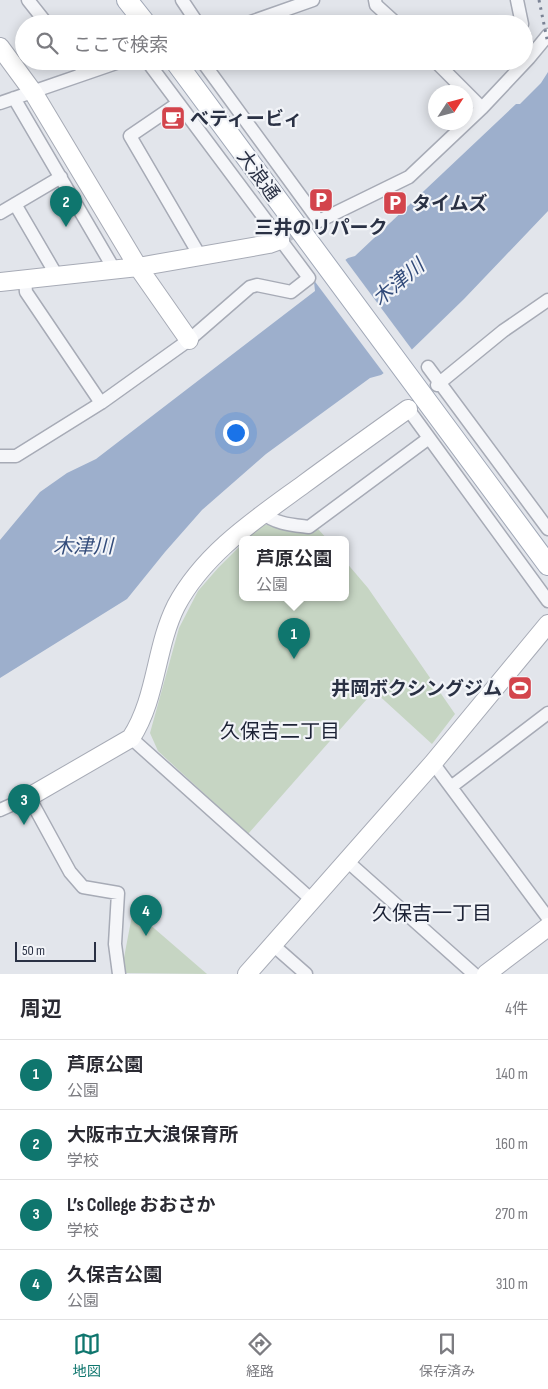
<!DOCTYPE html>
<html lang="ja">
<meta charset="utf-8">
<style>
:root{--surface:#fff;--page:#f2f2f3;--text:#2b2b33;--muted:#7c7c81;--line:#e1e1e2;--accent:#0f766e}
body{margin:0;font-family:"Sofia Sans Condensed","Noto Sans JP",sans-serif;background:var(--page);color:var(--text)}
.compass{position:absolute;left:428px;top:85px;width:45px;height:45px;border-radius:50%;background:var(--surface);box-shadow:0 2px 12px #0003;rotate:54deg}
.scale{position:absolute;left:15px;bottom:12px;width:81px;box-sizing:border-box;padding-left:5px;border:2px solid #2a3144;border-top:0;font-size:14px;line-height:18px;white-space:nowrap;color:#2a3144;-webkit-text-stroke:4px #f2f4f8;paint-order:stroke}
.you{position:absolute;left:235px;top:432px;width:18px;height:18px;margin:-12px;border:4px solid #fff;border-radius:50%;background:#1a73e8;box-shadow:0 0 0 8px #1a73e833}
.badge{display:grid;place-items:center;width:32px;height:32px;border-radius:50%;background:var(--accent);color:#fff;font-size:16px;font-weight:700}
.pin{position:absolute;translate:-50% -41px;filter:drop-shadow(0 1px 2px #0008)}
.pin::after{content:'';position:absolute;top:26px;width:18px;height:15px;background:inherit;clip-path:polygon(0 0,100% 0,50% 100%)}
.popup{position:absolute;left:239px;top:536px;width:110px;height:65px;box-sizing:border-box;display:grid;place-content:center;border-radius:8px;background:var(--surface);filter:drop-shadow(0 1px 4px #0005);font-size:16px;white-space:nowrap;color:var(--muted)}
.popup b{font-size:19px;color:var(--text)}
.popup::after{content:'';position:absolute;left:50%;top:100%;margin-left:-10px;border:10px solid transparent;border-top-color:var(--surface)}
.list{margin:0;padding:0;list-style:none}
h2{display:flex;justify-content:space-between;align-items:center;height:65px;margin:0;padding:0 20px;font-size:21px}
h2 small{font-size:16px;font-weight:400;color:var(--muted)}
.list li{display:grid;grid-template-columns:32px 1fr auto;gap:15px;align-items:center;box-sizing:border-box;height:70px;padding:0 20px;border-top:1px solid var(--line)}
.list b{display:block;font-size:19px;white-space:nowrap}
.list p{margin:0;font-size:16px;white-space:nowrap;color:var(--muted)}
.list em{font-size:16px;font-style:normal;color:var(--muted)}
.icon{flex:none;width:28px;height:28px;fill:none;stroke:currentColor;stroke-width:2;stroke-linecap:round;stroke-linejoin:round}
.map{position:relative;flex:none;width:548px;height:974px;overflow:hidden}
.search{position:absolute;background:var(--surface);box-shadow:0 2px 12px #0003;left:15px;right:15px;top:15px;height:55px;display:flex;align-items:center;gap:12px;box-sizing:border-box;padding:0 18px;border-radius:28px;color:var(--muted);font-size:19px}
.sheet{height:345px;background:var(--surface)}
nav{display:flex;justify-content:space-around;align-items:center;box-sizing:border-box;height:70px;border-top:1px solid var(--line);background:var(--surface);font-size:14px;color:var(--muted)}
nav a{display:grid;justify-items:center;gap:2px}
nav .on{color:var(--accent)}
.map>svg:first-child{display:block}
.green{fill:#c6d5c3}
.water{fill:#9dafcc}
.pier{fill:#e2e5eb}
.lines{fill:none;stroke-linecap:round;stroke-linejoin:round}
.street-tunnel{stroke:#bdc1ca;stroke-width:12;stroke-dasharray:12 6;stroke-linecap:butt}
.street-casing{stroke:#a7abb6;stroke-width:15}
.secondary-casing{stroke:#a7abb6;stroke-width:20}
.primary-casing{stroke:#a1a8b7;stroke-width:22}
.street{stroke:#f5f6f9;stroke-width:12}
.secondary{stroke:#fff;stroke-width:18}
.primary{stroke:#fff;stroke-width:20}
.rail{stroke:#7b8395;stroke-width:3;stroke-dasharray:2.5 5;stroke-linecap:butt}
.labels{text-anchor:middle;stroke-width:4.5;stroke-linejoin:round;paint-order:stroke}
.poi-label{font-size:19px;font-weight:bold;fill:#2a3144;stroke:#f2f4f8;text-anchor:start}
.street-label{font-size:19px;fill:#2a3144;stroke:#f2f4f8}
.water-label{font-size:20px;font-style:italic;fill:#324b7a;stroke:#f2f4f8}
.neighbourhood-label{font-size:20px;fill:#1c2235;stroke:#f2f4f8}
</style>
<div class="map">
<svg width="548" height="974" viewBox="0 0 548 974">
<rect width="100%" height="100%" fill="#e2e5eb"/>
<path class="green" d="M262,524C281,527 300,533 318,529L328,540H246Z
M243,543V598H345V561L368,588L455,714L432,744L374,691L248,834L158,751L150,733L179,628L198,591L218,568Z
M133,910L207,974L125,973L123,963Z"/>
<path class="water" d="M548,72V211L464,299L398,363L381,375L370,378L266,454L202,510L165,552L127,599L0,678V540L40,492L67,473L96,459L315,291L314,282L348,258L355,256L516,104H520L541,83Z"/>
<path class="pier" d="M344,258L413,351L400,365L385,375L313,279Z"/>
<g class="lines">
<path class="street-tunnel" d="M285,237L315,222"/>
<defs>
<path id="street" d="M28,0L47,24
M182,0L198,24
M375,0L376,5L397,24
M517,0L522,24
M245,24L313,0
M524,35L529,58
M76,61L85,73
M202,61L319,221L409,177L482,108L529,58L548,35
M435,61L482,108
M14,98L114,269
M0,103L122,61
M177,104L130,136L200,256
M15,204L57,276
M0,213L61,177
M25,280L26,292L101,403
M428,367L548,529
M437,385L503,331L548,300
M410,407L408,409L548,601
M0,456H16L101,403L189,340L250,287L257,285L291,292L309,278L147,61
M263,513C275,524 294,525 309,527L429,438
M131,738L312,900
M433,763L548,918
M451,787L548,713
M0,810L29,797L70,872L83,887L118,893L115,944L119,974
M347,861L474,974
M273,945L306,974"/>
<path id="secondary" d="M0,47L33,92L138,267L189,340
M0,282L138,267L269,244L280,240
M29,797L131,738C157,698 155,648 176,606C204,553 256,519 304,484C338,459 373,434 408,409
M247,974L433,763L548,624
M486,974L548,927"/>
<path id="primary" d="M127,0L146,24
M175,61L548,565"/>
</defs>
<use href="#street" class="street-casing"/>
<use href="#secondary" class="secondary-casing"/>
<use href="#primary" class="primary-casing"/>
<use href="#street" class="street"/>
<use href="#secondary" class="secondary"/>
<use href="#primary" class="primary"/>
<path class="rail" d="M539,0L548,44"/>
</g>
<defs>
<symbol id="cafe-square" viewBox="-11 -11 22 22"><rect x="-9" y="-9" width="18" height="18" rx="4" fill="#d3444c" stroke="#f2f4f8"/><path d="M-5.5-4.5H6V0H3Q3 3.5 0 3.5H-2.5Q-5.5 3.5-5.5 0ZM3-3.2v2h1.7v-2ZM-6 4.5H4V6H-6Z" fill="#fff"/></symbol>
<symbol id="parking-square" viewBox="-11 -11 22 22"><rect x="-9" y="-9" width="18" height="18" rx="4" fill="#d3444c" stroke="#f2f4f8"/><path d="M-3.5-5.5H1a3.5 3.5 0 0 1 0 7H-1V5.5H-3.5ZM-1-3.4V-.6H.8a1.4 1.4 0 0 0 0-2.8Z" fill="#fff"/></symbol>
<symbol id="stadium-square" viewBox="-11 -11 22 22"><rect x="-9" y="-9" width="18" height="18" rx="4" fill="#d3444c" stroke="#f2f4f8"/><path d="M0-5a6.5 5 0 1 0 0 10a6.5 5 0 1 0 0-10ZM-3.5-1.8h7v3.6h-7Z" fill="#fff"/></symbol>
</defs>
<g fill-rule="evenodd">
<use href="#cafe-square" x="159" y="104" width="28" height="28"/>
<use href="#parking-square" x="307" y="186" width="28" height="28"/>
<use href="#parking-square" x="381" y="189" width="28" height="28"/>
<use href="#stadium-square" x="506" y="674" width="28" height="28"/>
</g>
<g class="labels">
<g class="poi-label">
<text x="190" y="125">べティービィ</text>
<text x="412" y="210">タイムズ</text>
<text x="321" y="234" text-anchor="middle">三井のリパーク</text>
<text x="502" y="695" text-anchor="end">井岡ボクシングジム</text>
</g>
<g class="street-label">
<text transform="translate(259 175) rotate(54)" y="7">大浪通</text>
</g>
<g class="water-label">
<text transform="translate(398 282) rotate(-40)" y="7">木津川</text>
<text x="83" y="553">木津川</text>
</g>
<g class="neighbourhood-label">
<text x="280" y="738">久保吉二丁目</text>
<text x="432" y="920">久保吉一丁目</text>
</g>
</g>
</svg>
<svg class="compass" viewBox="-18 -18 36 36"><path d="M0-13l5 13h-10z" fill="#e53935"/><path d="M0 13l5-13h-10z" fill="#7c7c81"/></svg>
<div class="scale">50 m</div>
<div class="you"></div>
<div class="pin badge" style="left:294px;top:659px">1</div>
<div class="popup"><b>芦原公園</b>公園</div>
<div class="pin badge" style="left:66px;top:227px">2</div>
<div class="pin badge" style="left:24px;top:825px">3</div>
<div class="pin badge" style="left:146px;top:936px">4</div>
<div class="search"><svg class="icon" aria-label="search" viewBox="0 0 24 24"><circle cx="10" cy="10" r="6"/><path d="M15 15l6 6"/></svg>ここで検索</div>
</div>
<section class="sheet">
<h2>周辺<small>4件</small></h2>
<ul class="list">
<li><span class="badge">1</span><div><b>芦原公園</b><p>公園</p></div><em>140 m</em></li>
<li><span class="badge">2</span><div><b>大阪市立大浪保育所</b><p>学校</p></div><em>160 m</em></li>
<li><span class="badge">3</span><div><b>L’s College おおさか</b><p>学校</p></div><em>270 m</em></li>
<li><span class="badge">4</span><div><b>久保吉公園</b><p>公園</p></div><em>310 m</em></li>
</ul>
</section>
<nav>
<a class="on"><svg class="icon" aria-label="map" viewBox="0 0 24 24"><path d="M3 6l6-2 6 2 6-2v14l-6 2-6-2-6 2zM9 4v14M15 6v14"/></svg>地図</a>
<a><svg class="icon" aria-label="directions" viewBox="0 0 24 24"><path d="M12 3l9 9-9 9-9-9zM9 14v-3h6M13 9l2 2-2 2"/></svg>経路</a>
<a><svg class="icon" aria-label="saved" viewBox="0 0 24 24"><path d="M7 4h10v16l-5-4-5 4z"/></svg>保存済み</a>
</nav>
